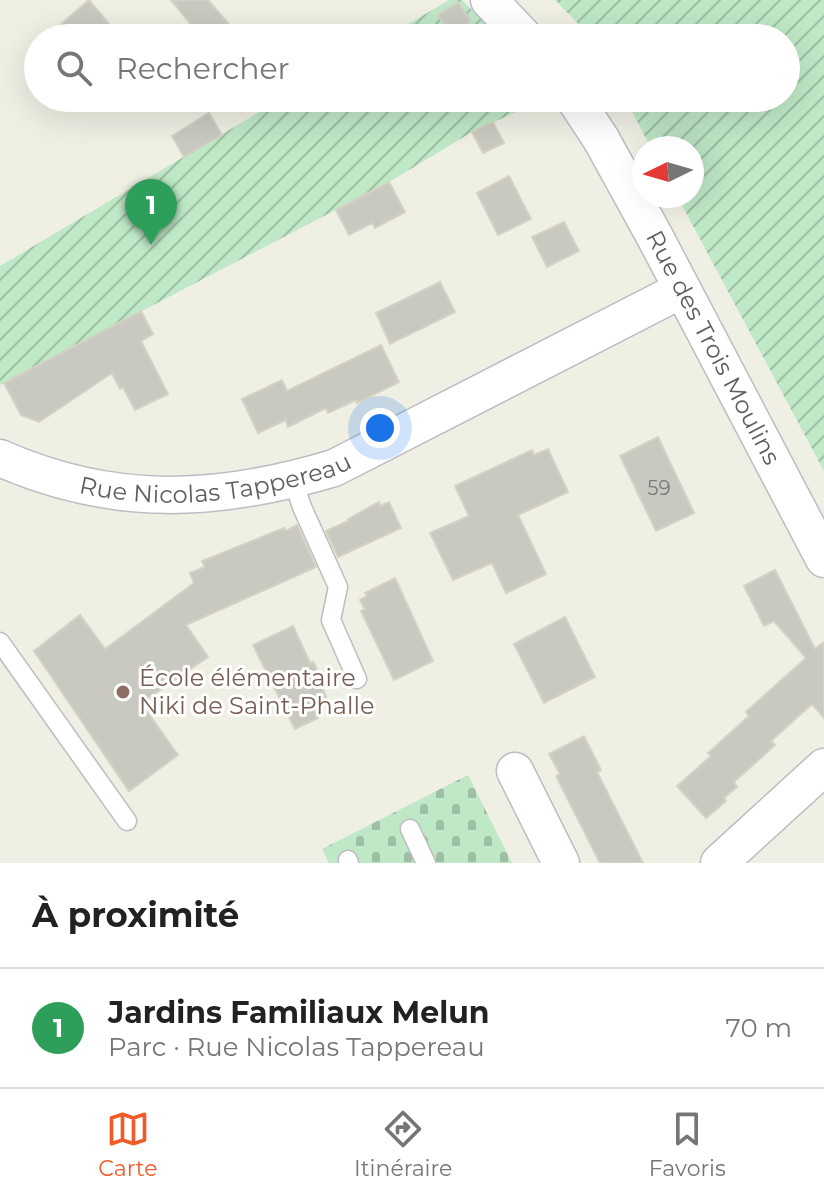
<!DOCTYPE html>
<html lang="fr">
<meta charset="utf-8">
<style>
:root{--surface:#fff;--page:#f6f6f6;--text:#222;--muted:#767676;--line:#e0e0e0;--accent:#f05c29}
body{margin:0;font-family:Montserrat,sans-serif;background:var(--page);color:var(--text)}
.compass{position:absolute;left:632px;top:136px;width:72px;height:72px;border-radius:50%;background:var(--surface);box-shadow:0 8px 32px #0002;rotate:265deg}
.you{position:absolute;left:380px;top:428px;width:28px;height:28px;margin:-20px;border:6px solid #fff;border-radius:50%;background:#1a73e8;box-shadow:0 0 0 12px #1a73e833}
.badge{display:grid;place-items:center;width:52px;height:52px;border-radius:50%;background:var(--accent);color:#fff;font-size:26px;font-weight:700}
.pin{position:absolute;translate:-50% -66px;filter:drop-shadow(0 2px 4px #0008)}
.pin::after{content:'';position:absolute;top:42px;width:28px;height:24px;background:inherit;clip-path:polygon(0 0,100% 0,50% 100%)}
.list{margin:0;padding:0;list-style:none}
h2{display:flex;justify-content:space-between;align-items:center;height:104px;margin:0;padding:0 32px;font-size:34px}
h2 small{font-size:26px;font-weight:400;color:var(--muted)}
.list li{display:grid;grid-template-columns:52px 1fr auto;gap:24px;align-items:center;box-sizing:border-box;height:120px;padding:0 32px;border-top:2px solid var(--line)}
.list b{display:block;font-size:30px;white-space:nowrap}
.list p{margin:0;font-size:26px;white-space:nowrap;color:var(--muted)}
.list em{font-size:26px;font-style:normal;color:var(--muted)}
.icon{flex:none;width:44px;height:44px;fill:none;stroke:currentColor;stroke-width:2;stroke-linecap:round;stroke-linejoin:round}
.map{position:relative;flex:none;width:824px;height:863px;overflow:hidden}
.search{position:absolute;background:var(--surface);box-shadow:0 8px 32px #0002;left:24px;right:24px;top:24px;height:88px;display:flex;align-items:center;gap:20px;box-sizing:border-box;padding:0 28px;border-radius:44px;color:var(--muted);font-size:30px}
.sheet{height:224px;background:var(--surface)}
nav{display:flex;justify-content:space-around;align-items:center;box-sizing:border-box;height:112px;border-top:2px solid var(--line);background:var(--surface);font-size:22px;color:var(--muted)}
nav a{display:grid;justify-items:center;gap:4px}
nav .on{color:var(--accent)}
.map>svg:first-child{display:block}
.cemetery{fill:url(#cemetery-stones)}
.garden{fill:url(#garden-furrows)}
.building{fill:#cac9c1;stroke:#d4d2c2;stroke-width:2}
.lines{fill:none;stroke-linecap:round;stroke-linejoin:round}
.lane-casing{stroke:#bbbdc3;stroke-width:21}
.street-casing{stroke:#bbbdc3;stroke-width:39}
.lane{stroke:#fff;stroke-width:18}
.street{stroke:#fff;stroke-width:36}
.education-dot{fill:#8d6e63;stroke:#fff;stroke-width:3}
.labels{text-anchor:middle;stroke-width:6;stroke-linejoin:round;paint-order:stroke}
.number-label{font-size:20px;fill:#78797c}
.street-label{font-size:24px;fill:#5c5e65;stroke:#fff}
.education-label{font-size:24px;fill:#785e54;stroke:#fff;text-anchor:start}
</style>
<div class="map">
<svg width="824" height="863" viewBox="0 0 824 863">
<defs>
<pattern id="cemetery-stones" width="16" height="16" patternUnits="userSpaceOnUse" patternTransform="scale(2)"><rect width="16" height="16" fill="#bfe8c6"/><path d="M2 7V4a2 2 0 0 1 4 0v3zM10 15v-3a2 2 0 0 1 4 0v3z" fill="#9ebfa4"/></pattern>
<pattern id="garden-furrows" width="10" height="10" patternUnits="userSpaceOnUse" patternTransform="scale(2)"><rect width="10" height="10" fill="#bfe8c6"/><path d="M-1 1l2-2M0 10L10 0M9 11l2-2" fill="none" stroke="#9ebfa4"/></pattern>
</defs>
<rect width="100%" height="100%" fill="#efefe4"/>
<path class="cemetery" d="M468,775L512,863H329L322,849Z"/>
<path class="garden" d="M449,0H462L500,38H385Z
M555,0H824V471L677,196H692V148H651L625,98H786V38H592Z
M283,98H547L472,132L389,182L0,385V266Z"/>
<path class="building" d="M89,0L121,38H45Z
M171,0H208L241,38H202Z
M458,2L471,21L452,35L438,15Z
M209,113L222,135L184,157L172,136Z
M493,122L504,143L483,153L472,132Z
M509,176L531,219L498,235L477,193Z
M389,182L405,212L375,228L372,223L349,235L336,210Z
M564,222L579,251L547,267L532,237Z
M440,282L455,312L390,344L376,313Z
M141,311L153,334L141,341L168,394L135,410L123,387L120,389L112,373L39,422L21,415L4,383Z
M381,345L399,382L357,403L356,400L328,413L326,408L288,427L286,420L258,433L242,399L282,380L287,391Z
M658,437L694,513L656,531L620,456Z
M548,449L568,492L518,515L546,574L506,593L492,563L453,580L430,533L469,516L455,486L532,450L534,455Z
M379,502L380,506L389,502L401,528L338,557L326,531L348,521V519Z
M297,525L316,567L186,625L208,657L141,703L178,755L129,791L34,651L80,615L105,649L194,583L190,573L205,567L202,561L284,528L286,531Z
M775,570L815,649L824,642V718L812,704L771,741L775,745L734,782L737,787L724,798L726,801L706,818L677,786L711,756L708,753L749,716L746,712L806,658L774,621L764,626L744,586Z
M395,578L433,661L394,680L361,611L365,609L360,600L367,596L365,593Z
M565,617L595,677L544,703L514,644Z
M293,626L310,663L313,662L326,686L322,687L327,699L312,706L318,718L295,729L253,645Z
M584,736L601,770L597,772L643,863H600L556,776L560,774L549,754Z"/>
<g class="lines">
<defs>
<path id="lane" d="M293,480L302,507L338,587L331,620L357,679
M0,642L127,821
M410,829L426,863
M348,860L349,863"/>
<g id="street">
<path d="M489,0L525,38"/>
<path id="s1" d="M574,98L601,139L655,237L824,559"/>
<path id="s2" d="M0,458C113,508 217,503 334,468L681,290"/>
<path d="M515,771L561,863"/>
<path d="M719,863L824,767"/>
</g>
</defs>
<use href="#lane" class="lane-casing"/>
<use href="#street" class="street-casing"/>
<use href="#lane" class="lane"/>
<use href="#street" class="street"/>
</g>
<circle class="education-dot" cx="123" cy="692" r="8"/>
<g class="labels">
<g class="number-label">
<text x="659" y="495">59</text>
</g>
<g class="street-label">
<text dy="8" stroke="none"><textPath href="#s1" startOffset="286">Rue des Trois Moulins</textPath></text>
<text dy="8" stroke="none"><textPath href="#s2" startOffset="222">Rue Nicolas Tappereau</textPath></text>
</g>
<g class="education-label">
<text x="139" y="686">École élémentaire<tspan x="139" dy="28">Niki de Saint-Phalle</tspan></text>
</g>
</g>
</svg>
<svg class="compass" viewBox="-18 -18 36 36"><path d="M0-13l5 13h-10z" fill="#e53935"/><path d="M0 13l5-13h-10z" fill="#767676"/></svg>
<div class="you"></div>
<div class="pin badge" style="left:151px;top:245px;background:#2e9e5b">1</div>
<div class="search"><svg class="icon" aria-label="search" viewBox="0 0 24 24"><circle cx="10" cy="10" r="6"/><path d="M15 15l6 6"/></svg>Rechercher</div>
</div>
<section class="sheet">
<h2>À proximité<small></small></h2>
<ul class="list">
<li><span class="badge" style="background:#2e9e5b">1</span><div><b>Jardins Familiaux Melun</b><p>Parc · Rue Nicolas Tappereau</p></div><em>70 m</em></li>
</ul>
</section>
<nav>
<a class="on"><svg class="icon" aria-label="map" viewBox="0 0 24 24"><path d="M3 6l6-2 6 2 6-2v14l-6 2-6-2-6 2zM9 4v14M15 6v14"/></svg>Carte</a>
<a><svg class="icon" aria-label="directions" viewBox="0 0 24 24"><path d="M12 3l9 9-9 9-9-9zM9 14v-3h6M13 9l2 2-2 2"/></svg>Itinéraire</a>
<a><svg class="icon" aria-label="saved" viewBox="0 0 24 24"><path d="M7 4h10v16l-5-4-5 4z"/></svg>Favoris</a>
</nav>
